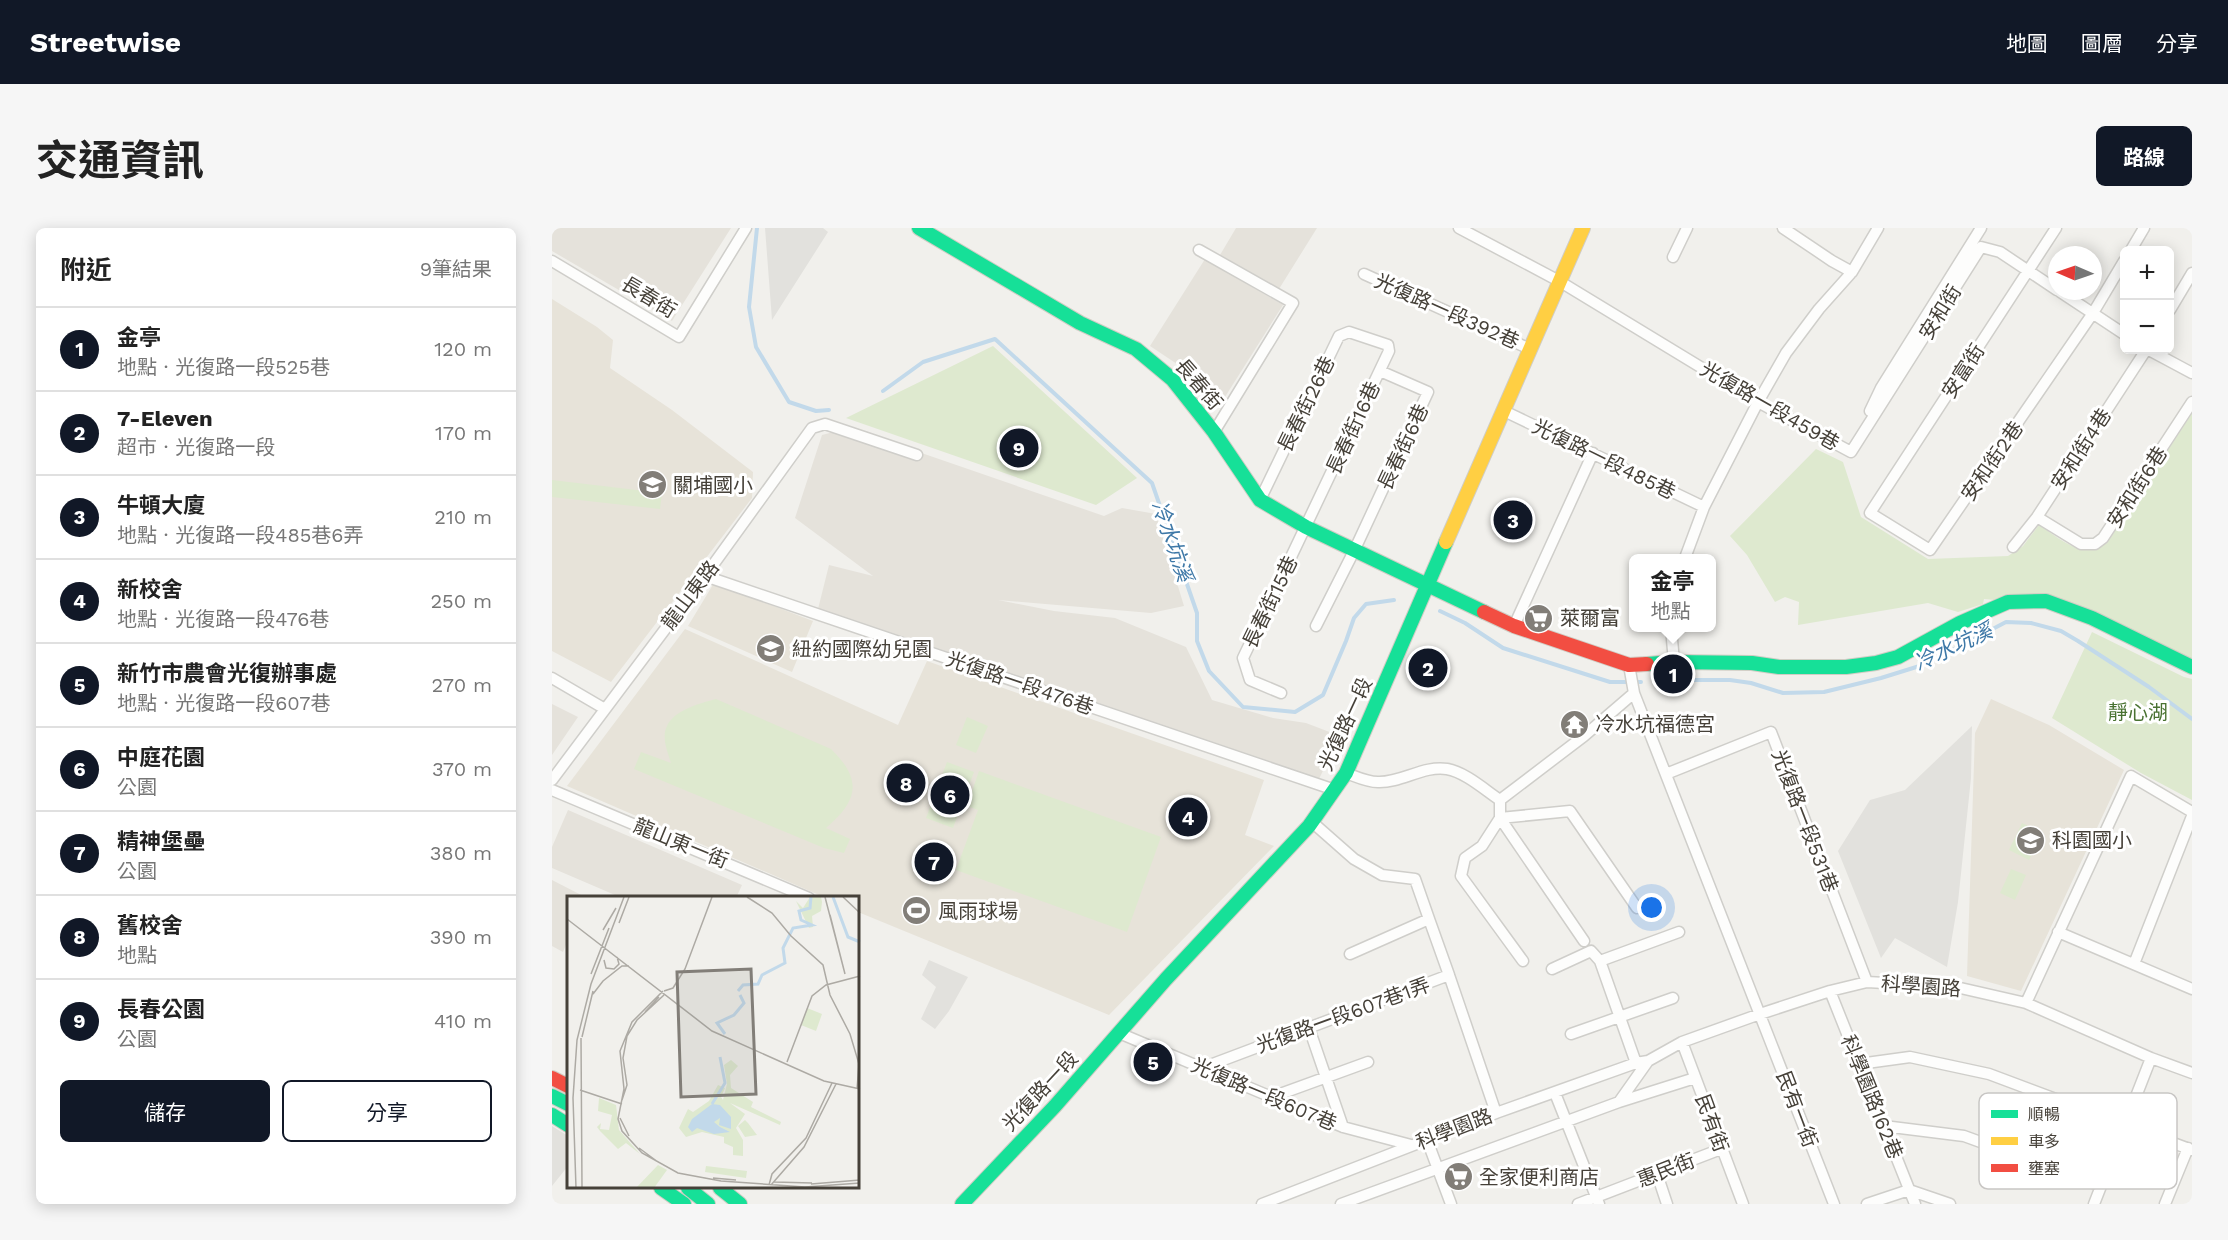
<!DOCTYPE html>
<html lang="zh-TW">
<meta charset="utf-8">
<style>
:root{--surface:#fff;--page:#f6f6f6;--text:#222;--muted:#767676;--line:#e0e0e0;--accent:#111827}
body{margin:0;font-family:"Work Sans","Noto Sans TC",sans-serif;background:var(--page);color:var(--text)}
.controls{position:absolute;right:18px;top:18px;display:grid;overflow:hidden;border-radius:9px;box-shadow:0 3px 15px #0003}
.controls button{width:54px;height:54px;display:grid;place-items:center;padding:0;border:0;border-bottom:2px solid var(--line);background:var(--surface);color:var(--text);font:30px sans-serif}
.compass{position:absolute;left:1496px;top:18px;width:54px;height:54px;border-radius:50%;background:var(--surface);box-shadow:0 3px 15px #0003;rotate:272deg}
.you{position:absolute;left:1100px;top:680px;width:21px;height:21px;margin:-15px;border:4px solid #fff;border-radius:50%;background:#1a73e8;box-shadow:0 0 0 9px #1a73e833}
.badge{display:grid;place-items:center;width:39px;height:39px;border-radius:50%;background:var(--accent);color:#fff;font-size:20px;font-weight:700}
.pin{position:absolute;translate:-50% -50%;border:3px solid #fff;box-shadow:0 2px 6px #0006}
.popup{position:absolute;left:1077px;top:326px;width:87px;height:78px;box-sizing:border-box;display:grid;place-content:center;border-radius:9px;background:var(--surface);filter:drop-shadow(0 2px 4px #0005);font-size:20px;white-space:nowrap;color:var(--muted)}
.popup b{font-size:22px;color:var(--text)}
.popup::after{content:'';position:absolute;left:50%;top:100%;margin-left:-12px;border:12px solid transparent;border-top-color:var(--surface)}
.list{margin:0;padding:0;list-style:none}
h2{display:flex;justify-content:space-between;align-items:center;height:78px;margin:0;padding:0 24px;font-size:26px}
h2 small{font-size:20px;font-weight:400;color:var(--muted)}
.list li{display:grid;grid-template-columns:39px 1fr auto;gap:18px;align-items:center;box-sizing:border-box;height:84px;padding:0 24px;border-top:2px solid var(--line)}
.list b{display:block;font-size:22px;white-space:nowrap}
.list p{margin:0;font-size:20px;white-space:nowrap;color:var(--muted)}
.list em{font-size:20px;font-style:normal;color:var(--muted)}
.actions{display:flex;gap:12px;padding:18px 24px}
.actions a{flex:1;padding:14px 0;border:2px solid var(--accent);border-radius:9px;text-align:center;font-size:21px;color:var(--accent)}
.actions .main{background:var(--accent);color:#fff}
.map{position:relative;flex:none;width:1640px;height:976px;overflow:hidden;border-radius:9px}
header{display:flex;align-items:center;gap:36px;box-sizing:border-box;height:84px;padding:0 30px;background:var(--accent);color:#fff}
header strong{font-size:28px}
nav{display:flex;gap:33px;margin-inline-start:auto;font-size:21px}
.intro{display:flex;align-items:center;justify-content:space-between;box-sizing:border-box;height:144px;padding:0 36px}
h1{margin:0;font-size:42px}
.button{padding:15px 27px;border-radius:9px;background:var(--accent);color:#fff;font-size:21px;font-weight:700}
main{display:flex;gap:36px;padding:0 36px}
aside{flex:1;background:var(--surface);border-radius:9px;box-shadow:0 3px 15px #0003}
.map>svg:first-child{display:block}
.residential{fill:#e5e2db}
.education{fill:#e7e3d9}
.green{fill:#dee9cf}
.parking{fill:#e2e1dd}
.lines{fill:none;stroke-linecap:round;stroke-linejoin:round}
.stream{stroke:#c2d9ea;stroke-width:4}
.street-casing{stroke:#cfceca;stroke-width:13}
.fast-casing{stroke:#d0cdc4;stroke-width:16}
.slow-casing{stroke:#d0cdc4;stroke-width:16}
.jam-casing{stroke:#d0cdc4;stroke-width:16}
.street{stroke:#fdfdfc;stroke-width:10}
.fast{stroke:#16e098;stroke-width:14}
.slow{stroke:#ffcf43;stroke-width:14}
.jam{stroke:#f24e42;stroke-width:14}
.labels{text-anchor:middle;stroke-width:6;stroke-linejoin:round;paint-order:stroke}
.street-label{font-size:20px;fill:#464139;stroke:#fff}
.poi-label{font-size:20px;fill:#464139;stroke:#fff;text-anchor:start}
.park-label{font-size:20px;fill:#497232;stroke:#fff}
.water-label{font-size:21px;font-style:italic;fill:#3e78a7;stroke:#fff}
.inset-river{fill:none;stroke:#c2d9ea;stroke-width:3}
.inset-road{fill:none;stroke:#adaaa4;stroke-width:1.5}
.view{fill:#827e78;fill-opacity:0.15;stroke:#827e78;stroke-width:3}
.inset-edge{fill:none;stroke:#464139;stroke-width:3}
.key{fill:#fff;stroke:#c8c6c4;stroke-width:1.5}
.key-label{font-size:16px;fill:#464139}
</style>
<header>
<strong>Streetwise</strong>
<nav><a>地圖</a><a>圖層</a><a>分享</a></nav>
</header>
<div class="intro"><h1>交通資訊</h1><a class="button">路線</a></div>
<main>
<aside>
<h2>附近<small>9筆結果</small></h2>
<ul class="list">
<li><span class="badge">1</span><div><b>金亭</b><p>地點 · 光復路一段525巷</p></div><em>120 m</em></li>
<li><span class="badge">2</span><div><b>7-Eleven</b><p>超市 · 光復路一段</p></div><em>170 m</em></li>
<li><span class="badge">3</span><div><b>牛頓大廈</b><p>地點 · 光復路一段485巷6弄</p></div><em>210 m</em></li>
<li><span class="badge">4</span><div><b>新校舍</b><p>地點 · 光復路一段476巷</p></div><em>250 m</em></li>
<li><span class="badge">5</span><div><b>新竹市農會光復辦事處</b><p>地點 · 光復路一段607巷</p></div><em>270 m</em></li>
<li><span class="badge">6</span><div><b>中庭花園</b><p>公園</p></div><em>370 m</em></li>
<li><span class="badge">7</span><div><b>精神堡壘</b><p>公園</p></div><em>380 m</em></li>
<li><span class="badge">8</span><div><b>舊校舍</b><p>地點</p></div><em>390 m</em></li>
<li><span class="badge">9</span><div><b>長春公園</b><p>公園</p></div><em>410 m</em></li>
</ul>
<div class="actions"><a class="main">儲存</a><a>分享</a></div>
</aside>
<div class="map">
<svg width="1640" height="976" viewBox="0 0 1640 976">
<rect width="100%" height="100%" fill="#f1f0ec"/>
<path class="residential" d="M0,0H179L120,93L0,23Z
M684,0H765L727,61L668,27Z
M653,31L731,77L666,180L634,142L598,118Z
M297,200L552,288L570,280L604,286L632,378L599,385L446,372L502,383L563,390L634,419L660,472L721,490L754,495L788,508L766,553L266,381L277,337L321,348L243,290L270,207Z
M0,476L26,489L0,527Z
M16,582L190,657L184,670H70L0,640V619Z
M0,652L35,670H16V712L11,724L0,718Z"/>
<path class="education" d="M0,71L45,99L61,112L58,140L120,182L201,244L200,270L59,454L0,423Z
M162,355L261,393L240,444L136,398Z
M133,401L346,497L375,433L712,552L693,607L722,618L557,787L306,684V670H274L15,558Z
M1439,471L1497,497L1572,542L1469,763L1415,748L1423,505Z"/>
<path class="green" d="M441,118L585,250L544,277L294,190Z
M1640,185V435L1541,385L1443,372L1432,371L1431,376L1406,384L1376,375L1246,397L1247,374L1233,369L1223,374L1195,327L1178,308L1264,221L1291,234L1309,289L1376,331L1456,328L1471,318L1487,297C1509,311 1529,332 1555,315Z
M0,252L110,265L108,281L0,269Z
M1540,404L1632,449L1640,451V572L1589,545L1500,490Z
M164,471L279,521C311,552 306,573 274,600L298,611L292,625L272,620L82,541L89,524L119,535C116,525 109,509 115,498C122,482 149,475 164,471Z
M415,489L436,498L424,525L404,517Z
M395,534L422,544L401,600L374,590Z
M427,543L609,609L575,704L404,642L426,582L415,578Z
M1470,595L1491,605L1477,632L1457,622Z
M371 635a11 11 0 1 1 22 0a11 11 0 1 1-22 0Z
M1459,641L1474,647L1463,672L1448,665Z"/>
<path class="parking" d="M213,0H271L276,4L220,92Z
M1420,498L1419,550L1406,674L1395,739L1343,710L1329,730L1286,623L1318,572L1353,562Z
M377,732L416,749L397,783L383,801L369,791L384,759L370,747Z
M0,898L16,908V938L0,958Z"/>
<g class="lines">
<path class="stream" d="M205,0L197,79L204,119L237,174L264,183L277,182
M331,163L371,134L443,111L600,255L645,385V413L657,443L691,479L743,484L771,467L794,413L802,390L814,376L842,372
M888,383L913,395L951,420L1058,454H1089
M1138,452H1178L1199,455L1231,465L1272,464L1329,450L1374,436L1454,394L1479,395L1509,403L1526,413L1597,459L1640,491"/>
<defs>
<path id="street" d="M907,0L1007,53L1206,174L1299,224
M1231,0L1280,33L1300,44
M1504,0L1318,285L1378,322L1541,85L1572,33
M647,22L741,75L662,204
M1579,22L1592,0
M1121,29L1135,0
M0,33L127,109L194,0
M812,46L978,121
M1507,63L1572,106
M1618,82L1640,45
M1597,122L1640,145
M952,183L1152,279
M1318,183L1329,160L1429,0
M1299,224L1429,19L1448,24L1505,62
M708,272L787,108L797,104L836,117L837,123L691,430L698,452L729,465
M1485,289L1529,316H1543L1551,310L1640,174
M1461,319L1485,289L1594,122
M1133,330L1152,279L1206,174L1234,125L1267,81L1300,44L1326,0
M153,348L783,562
M764,398L803,321L876,164L828,143
M962,398L1041,225
M1119,400L1122,434
M1077,437L1082,465L1282,976
M0,450L53,481
M794,545C805,549 815,554 826,554C849,555 872,537 895,541C913,544 933,562 948,572
M1114,546L1219,504L1315,754
M0,552L153,348L260,200L273,196L365,227
M0,562L257,670
M948,572L1032,508L1082,465
M948,572V590L1032,713
M760,594L802,631L830,647L863,651L877,691
M1506,704L1640,761
M971,733L909,648L913,630L930,618L948,590L1018,583L1085,680
M1048,733L1127,704
M1582,736L1640,588
M1000,741L1039,723L1048,733L1084,835
M897,747L944,885
M1278,763L1363,976
M1474,775L1579,548L1640,584
M757,800L791,899
M567,805L791,899L859,917
M1019,806L1121,770
M1130,814L1191,976
M1307,836L1358,829L1437,846L1640,922
M650,840L897,747L877,691L798,726
M1003,865L1047,976
M720,869L816,834
M1067,874L1143,850
M1332,898L1412,908L1549,958
M875,912L899,976
M1105,946L1115,976
M1357,962L1398,976
M710,976L944,885L1084,835L1096,833L1130,814L1208,786L1278,763L1315,754L1404,759L1474,775L1599,830L1640,845
M789,976L1067,874L1096,833
M1026,976L1169,921
M1315,976L1357,962
M1542,976L1599,830
M1613,976L1636,920"/>
<path id="fast" d="M367,0L528,95L584,121L620,151L662,204L708,272L754,299L932,384
M1095,436L1122,434L1200,435L1227,439H1294L1324,435L1346,429L1408,395L1456,374L1494,373L1540,390L1640,439
M0,868L16,876
M0,887L16,897
M109,960L132,976
M136,960L156,976
M168,960L188,976
M410,976L503,878L614,751L757,598L794,545L894,314"/>
<path id="slow" d="M894,314L1031,0"/>
<path id="jam" d="M932,384L962,398L1077,437L1095,436
M0,850L16,858"/>
</defs>
<use href="#street" class="street-casing"/>
<use href="#fast" class="fast-casing"/>
<use href="#slow" class="slow-casing"/>
<use href="#jam" class="jam-casing"/>
<use href="#street" class="street"/>
<use href="#fast" class="fast"/>
<use href="#slow" class="slow"/>
<use href="#jam" class="jam"/>
</g>
<defs>
<symbol id="school-disc" viewBox="-11 -11 22 22"><circle r="9.5" fill="#827e78" stroke="#fff"/><path d="M0-5L7-2L0 1L-7-2ZM-4 1L0 2.5L4 1V4Q0 6-4 4Z" fill="#fff"/></symbol>
<symbol id="supermarket-disc" viewBox="-11 -11 22 22"><circle r="9.5" fill="#827e78" stroke="#fff"/><path d="M-6-5.5h2.5l.6 2H6L4.5 2H-2.5L-4.4-4H-6ZM-1.5 3.2a1.3 1.3 0 1 0 .1 0ZM3 3.2a1.3 1.3 0 1 0 .1 0Z" fill="#fff"/></symbol>
<symbol id="temple-disc" viewBox="-11 -11 22 22"><circle r="9.5" fill="#827e78" stroke="#fff"/><path d="M0-6L5-2H3V0L6.5 2.5H4V6H1.5V3h-3V6H-4V2.5H-6.5L-3 0V-2H-5Z" fill="#fff"/></symbol>
<symbol id="stadium-disc" viewBox="-11 -11 22 22"><circle r="9.5" fill="#827e78" stroke="#fff"/><path d="M0-5a6.5 5 0 1 0 0 10a6.5 5 0 1 0 0-10ZM-3.5-1.8h7v3.6h-7Z" fill="#fff"/></symbol>
</defs>
<g fill-rule="evenodd">
<use href="#school-disc" x="84" y="240" width="33" height="33"/>
<use href="#supermarket-disc" x="970" y="374" width="33" height="33"/>
<use href="#school-disc" x="202" y="404" width="33" height="33"/>
<use href="#temple-disc" x="1006" y="480" width="33" height="33"/>
<use href="#school-disc" x="1462" y="596" width="33" height="33"/>
<use href="#stadium-disc" x="348" y="666" width="33" height="33"/>
<use href="#supermarket-disc" x="890" y="932" width="33" height="33"/>
</g>
<g class="labels">
<g class="street-label">
<text transform="translate(97 69) rotate(31)" y="7">長春街</text>
<text transform="translate(895 83) rotate(24)" y="7">光復路一段392巷</text>
<text transform="translate(1388 84) rotate(-58)" y="7">安和街</text>
<text transform="translate(1411 143) rotate(-57)" y="7">安富街</text>
<text transform="translate(647 156) rotate(49)" y="7">長春街</text>
<text transform="translate(754 176) rotate(-64)" y="7">長春街26巷</text>
<text transform="translate(1218 178) rotate(30)" y="7">光復路一段459巷</text>
<text transform="translate(801 200) rotate(-65)" y="7">長春街16巷</text>
<text transform="translate(851 219) rotate(-65)" y="7">長春街6巷</text>
<text transform="translate(1529 221) rotate(-57)" y="7">安和街4巷</text>
<text transform="translate(1052 231) rotate(26)" y="7">光復路一段485巷</text>
<text transform="translate(1440 233) rotate(-55)" y="7">安和街2巷</text>
<text transform="translate(1585 259) rotate(-57)" y="7">安和街6巷</text>
<text transform="translate(138 367) rotate(-53)" y="7">龍山東路</text>
<text transform="translate(718 374) rotate(-64)" y="7">長春街15巷</text>
<text transform="translate(468 455) rotate(19)" y="7">光復路一段476巷</text>
<text transform="translate(793 496) rotate(-65)" y="7">光復路一段</text>
<text transform="translate(1253 593) rotate(69)" y="7">光復路一段531巷</text>
<text transform="translate(129 615) rotate(22)" y="7">龍山東一街</text>
<text transform="translate(1369 758) rotate(4)" y="7">科學園路</text>
<text transform="translate(791 787) rotate(-20)" y="7">光復路一段607巷1弄</text>
<text transform="translate(488 863) rotate(-47)" y="7">光復路一段</text>
<text transform="translate(712 866) rotate(23)" y="7">光復路一段607巷</text>
<text transform="translate(1320 869) rotate(68)" y="7">科學園路162巷</text>
<text transform="translate(1245 881) rotate(69)" y="7">民有一街</text>
<text transform="translate(1160 895) rotate(70)" y="7">民有街</text>
<text transform="translate(902 901) rotate(-21)" y="7">科學園路</text>
<text transform="translate(1114 942) rotate(-21)" y="7">惠民街</text>
</g>
<g class="poi-label">
<text x="121" y="264">關埔國小</text>
<text x="1008" y="397">萊爾富</text>
<text x="240" y="428">紐約國際幼兒園</text>
<text x="1043" y="503">冷水坑福德宮</text>
<text x="1500" y="619">科園國小</text>
<text x="386" y="690">風雨球場</text>
<text x="927" y="956">全家便利商店</text>
</g>
<g class="park-label">
<text x="1586" y="491">靜心湖</text>
</g>
<g class="water-label">
<text transform="translate(620 313) rotate(71)" y="7">冷水坑溪</text>
<text transform="translate(1401 419) rotate(-25)" y="7">冷水坑溪</text>
</g>
</g>
<g transform="translate(15 668)">
<rect width="292" height="292" fill="#f1f0ec"/>
<path d="M243,1H254L255,6L254,15L245,20L246,31L242,32L229,5L236,12ZM240,112L255,118L249,135L234,129ZM164,164L171,170L163,179L164,192L186,206L184,211L214,226L213,229L163,207L178,218L169,232L176,244V260L166,259V251L157,247V241L135,236L119,241L112,232L121,213L126,216L142,205L151,189L158,192L154,201L156,204L160,188L157,169ZM32,202L49,209L52,234L73,258L59,247L51,253L33,235L30,231L34,227L33,233L42,234L45,219L31,215ZM178,224L181,227L190,239L178,241L171,230ZM91,269L100,274L87,292H69ZM139,270L180,275L179,282L138,276Z" fill="#dee9cf"/>
<path d="M145,208L153,209L164,221V233L152,229L153,222L147,226L153,231L163,236L147,238L130,232L125,236L121,231L125,223Z" fill="#c2d9ea"/>
<path class="inset-river" d="M266,1L281,41L293,46M171,95L176,89L191,88L195,79L218,67L216,52L226,32L245,29L234,24L232,15L243,12L244,1M158,138L150,127L167,119L177,107L173,99M145,208L158,187L153,161"/>
<path class="inset-road" d="M180,1L205,17L224,40L256,69L263,99L283,138L292,168L290,193M258,1L278,78M276,1L293,17M263,19L278,78M0,23L145,135L257,185L293,193M52,27L62,1M36,34L49,12M37,64L39,72L47,73L52,68L50,61M24,78L42,32M96,95L65,126L53,155L57,193L51,223L55,235L75,257L111,277L154,285L238,291L293,287M97,95L106,92L118,73L145,1M26,98L36,85L55,70H62M78,116L92,101M15,141L26,95M14,142L15,292M220,166L245,100L259,89L293,80M13,194L55,208M55,204L60,189L56,162L60,140L70,124L97,99M53,222L62,240M72,252L91,266M146,282L169,284M207,286L245,287M244,288L293,284M202,289L205,278L239,242L265,187M204,289L237,251L269,188M9,292L6,202L10,144L24,88L57,1"/>
<path class="view" d="M184,73L189,198L114,201L110,76Z"/>
<rect width="292" height="292" class="inset-edge"/>
</g>
<rect x="1427" y="865" width="198" height="96" rx="9" class="key"/>
<rect x="1439" y="882" width="27" height="8" fill="#16e098"/>
<rect x="1439" y="909" width="27" height="8" fill="#ffcf43"/>
<rect x="1439" y="936" width="27" height="8" fill="#f24e42"/>
<g class="key-label">
<text x="1476" y="892">順暢</text>
<text x="1476" y="919">車多</text>
<text x="1476" y="946">壅塞</text>
</g>
</svg>
<div class="controls">
<button>+</button>
<button>−</button>
</div>
<svg class="compass" viewBox="-18 -18 36 36"><path d="M0-13l5 13h-10z" fill="#e53935"/><path d="M0 13l5-13h-10z" fill="#767676"/></svg>
<div class="you"></div>
<div class="pin badge" style="left:1121px;top:446px">1</div>
<div class="popup"><b>金亭</b>地點</div>
<div class="pin badge" style="left:876px;top:440px">2</div>
<div class="pin badge" style="left:961px;top:292px">3</div>
<div class="pin badge" style="left:636px;top:589px">4</div>
<div class="pin badge" style="left:601px;top:834px">5</div>
<div class="pin badge" style="left:398px;top:567px">6</div>
<div class="pin badge" style="left:382px;top:634px">7</div>
<div class="pin badge" style="left:354px;top:555px">8</div>
<div class="pin badge" style="left:467px;top:220px">9</div>
</div>
</main>
